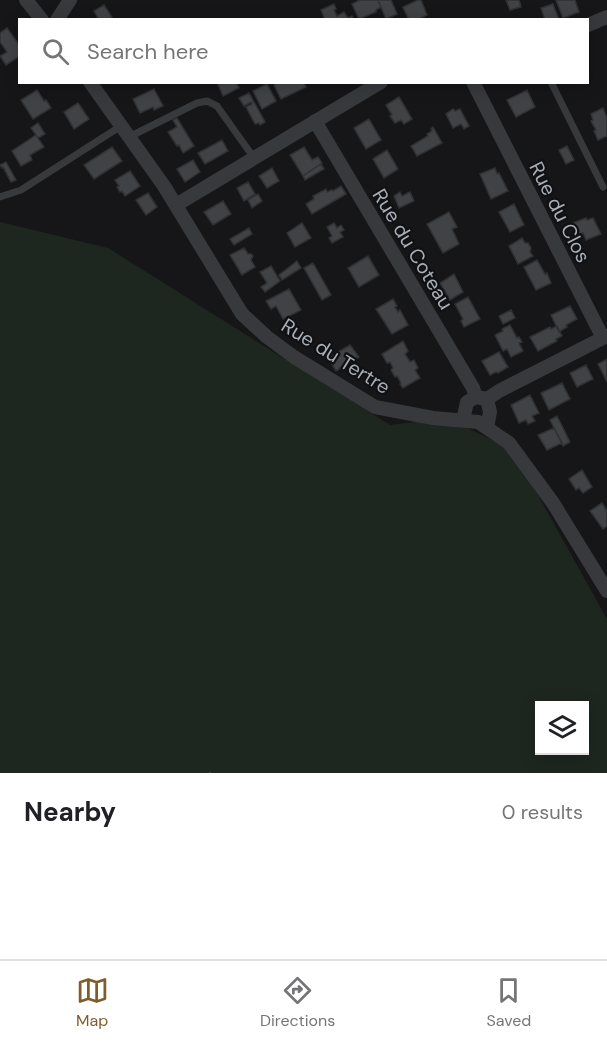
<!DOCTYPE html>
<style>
:root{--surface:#fff;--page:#f6f6f6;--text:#202124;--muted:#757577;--line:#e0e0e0;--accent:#7f5d2b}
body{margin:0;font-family:"DM Sans",sans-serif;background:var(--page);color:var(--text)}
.controls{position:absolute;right:18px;bottom:18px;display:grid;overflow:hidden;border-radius:0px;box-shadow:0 3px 15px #0003}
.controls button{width:54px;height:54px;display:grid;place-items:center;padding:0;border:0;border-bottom:2px solid var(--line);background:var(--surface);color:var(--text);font:30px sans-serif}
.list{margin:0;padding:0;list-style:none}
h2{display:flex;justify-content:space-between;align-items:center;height:78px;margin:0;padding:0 24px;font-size:26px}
h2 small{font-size:20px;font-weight:400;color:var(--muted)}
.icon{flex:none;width:33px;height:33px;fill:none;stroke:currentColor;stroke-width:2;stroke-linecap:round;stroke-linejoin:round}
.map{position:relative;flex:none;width:607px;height:773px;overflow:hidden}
.search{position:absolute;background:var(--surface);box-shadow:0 3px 15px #0003;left:18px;right:18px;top:18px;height:66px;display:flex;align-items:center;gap:15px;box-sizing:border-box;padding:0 21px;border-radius:0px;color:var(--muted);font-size:22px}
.sheet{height:186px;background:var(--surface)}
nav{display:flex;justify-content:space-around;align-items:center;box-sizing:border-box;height:84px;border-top:2px solid var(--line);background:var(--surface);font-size:16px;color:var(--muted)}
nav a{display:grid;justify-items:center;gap:3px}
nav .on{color:var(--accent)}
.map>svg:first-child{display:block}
.green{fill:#1e271f;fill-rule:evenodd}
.building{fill:#404245;stroke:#303134;stroke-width:1.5}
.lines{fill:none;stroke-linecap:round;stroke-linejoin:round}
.path{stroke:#3d4044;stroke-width:2;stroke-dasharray:3 4.5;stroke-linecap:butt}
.lane{stroke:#37393d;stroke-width:7}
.street{stroke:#37393d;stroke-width:14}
.labels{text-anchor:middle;stroke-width:4.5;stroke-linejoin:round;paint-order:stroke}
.street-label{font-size:20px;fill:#a8aeb8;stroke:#111113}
</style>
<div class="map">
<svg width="607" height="773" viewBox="0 0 607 773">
<rect width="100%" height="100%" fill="#161618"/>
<path class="green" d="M0,222L108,248L390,425L446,418L513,450L607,619V773H0ZM540,706H584V750H540Z"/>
<path class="building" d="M360,0H378L381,7L376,10V12L359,19L352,4Z
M378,0H391L397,14L386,19Z
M418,0H421L427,15L417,20H409L403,7Z
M506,0H519L521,7L510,10Z
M556,0H575L579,12L563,18Z
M334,4L336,9L334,10L337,16L344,12L348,18L352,16L354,20H325L321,10Z
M553,4L559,20H545L541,8Z
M104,5L112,17L108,20H99L94,11Z
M7,28L20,46V56L6,65L0,56L7,52L0,42V33Z
M217,82H236L239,88L223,96Z
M278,82H304L306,87L281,99L274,85Z
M267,84L276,101L262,109L253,91Z
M154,89L163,106L154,110L153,107L140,113L133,99Z
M37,90L44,101L46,100L51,108L33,119L21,100Z
M527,90L535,107L516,117L507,100Z
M249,93L265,122L260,125L259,123L255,124L246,107L252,104L251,102L244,106L239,98Z
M399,97L412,119L404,124L401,120L395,123L390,116L392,115L386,105Z
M78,103L89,119L74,129L64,112Z
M603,108L607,118V136L598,140L594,131L596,130L591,121L593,120L591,114Z
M453,109L455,111L460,109L469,126L464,129L461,124L453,128L446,114Z
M177,118L194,146L183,153L179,145L177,146L168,132L177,127L173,120Z
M369,119L381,140L366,149L354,128Z
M38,123L45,134L38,138L31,128Z
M433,127L442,143L417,156L411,146L428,136L427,134L432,131L431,129Z
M36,135L44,147L30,155L32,160L21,166L12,151Z
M222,140L228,151L205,164L198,153Z
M567,146L574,160L566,164L559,150Z
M112,147L122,161L94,179L84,165Z
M304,147L312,160L318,157L322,163L303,176L290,155Z
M387,150L398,169L384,178L373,159Z
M193,160L200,172L185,182L177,169Z
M6,162L16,180L11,182L3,167L2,168L0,165Z
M321,164L324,169L305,180L303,176Z
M272,168L279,181L267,188L259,176Z
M495,168L497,174L499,173L508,191L491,199L480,174Z
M130,171L140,186L125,196L122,191L120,192L117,187L119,186L115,180Z
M248,182L255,194L244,201L237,188Z
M341,186L346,194L312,214L306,204L314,199L313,196L326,189L327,192L332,190L333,191Z
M400,192L402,196L410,192L414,201L399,208L394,196Z
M148,193L157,207L146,215L136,200Z
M258,194L262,201L252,208L248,200Z
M223,201L231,214L213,225L204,212Z
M514,204L524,225L510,232L499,212Z
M449,212L457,227L452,229L459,244L443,253L427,224Z
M586,218L587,220L593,218L601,234L586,240L583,233L578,235L573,223Z
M302,223L311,238L295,247L287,233Z
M334,223L337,228L341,225L344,230L340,232L343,237L332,243L329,238L332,236L327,227Z
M249,228L252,234L234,245L230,239Z
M522,238L525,243H528L531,248L530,252L533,256L518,264L509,246Z
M244,248L248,254H251L253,256L251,260L255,267L242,275L230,255Z
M368,256L379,275L359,287L348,268Z
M537,260L545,274L547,273L551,283L536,290L524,267Z
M297,261L301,268L282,280L279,275Z
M313,263L331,295L322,300L304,268Z
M271,266L280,281L265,292L261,287L267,283L260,272Z
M454,274L463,292L450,300L440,283Z
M289,289L301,310L283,319L276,306L271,309L266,301Z
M468,297L480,319L464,327L461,321L463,319L455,304Z
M393,299L397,306L395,307L398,312L400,310L408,325L392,334L376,309Z
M570,306L577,319L566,325L567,327L559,332L551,315Z
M511,310L515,318L503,324L499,316Z
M510,325L517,338L519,337L522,342L519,343L523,351L511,357L507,349L503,351L495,335L503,331L502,329Z
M557,326L562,336L556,339L557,341L538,351L530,337L550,327L551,329Z
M403,341L408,351L405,354L410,362L414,360L418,368L415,370L420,378L403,388L400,384L401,383L397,376L395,377L391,370L393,368L390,362L387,363L382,354Z
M350,345L359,357L336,371L328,358Z
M499,352L508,367L498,373L496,372L490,375L482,361Z
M607,359V382L598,364Z
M586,365L593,379L577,387L570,373Z
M562,383L570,399L549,410L541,393Z
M530,395L539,413L532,416L535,421L528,424L526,420L519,423L511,405Z
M557,416L570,442L563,446L550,420Z
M554,428L562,443L547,450L538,435Z
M582,470L592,487L583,493L579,488L576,490L569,479Z
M602,503L607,511V526L603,529L590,511Z"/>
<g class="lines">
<path class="path" d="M210,772V773"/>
<path class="lane" d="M551,82L603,187
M129,137L197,103L207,101L217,106L254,158
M0,197L21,190L121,126"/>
<path class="street" d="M26,0L42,20
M57,20L70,0
M588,25L607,17
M90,82L164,186L242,314L267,337L294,357L375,407L433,418L478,422L509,443L553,503L607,591
M473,82L603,338
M315,121L473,388L476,397
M176,205L381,82
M487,399L499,391L607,336
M463,420L467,402L476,397L487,399L490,412L487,428"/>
</g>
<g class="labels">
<g class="street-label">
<text transform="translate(560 212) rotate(63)" y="7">Rue du Clos</text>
<text transform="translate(413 249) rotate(59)" y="7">Rue du Coteau</text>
<text transform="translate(336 356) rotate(32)" y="7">Rue du Tertre</text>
</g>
</g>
</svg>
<div class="controls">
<button><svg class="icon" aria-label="layers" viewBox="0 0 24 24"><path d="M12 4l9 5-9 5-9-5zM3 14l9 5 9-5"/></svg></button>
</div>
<div class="search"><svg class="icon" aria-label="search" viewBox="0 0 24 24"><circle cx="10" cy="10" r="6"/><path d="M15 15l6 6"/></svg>Search here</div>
</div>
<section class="sheet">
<h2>Nearby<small>0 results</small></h2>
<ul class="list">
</ul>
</section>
<nav>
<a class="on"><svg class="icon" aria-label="map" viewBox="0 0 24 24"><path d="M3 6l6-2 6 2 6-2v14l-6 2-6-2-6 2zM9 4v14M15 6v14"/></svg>Map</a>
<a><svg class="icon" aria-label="directions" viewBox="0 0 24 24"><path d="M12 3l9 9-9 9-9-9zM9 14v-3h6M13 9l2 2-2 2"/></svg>Directions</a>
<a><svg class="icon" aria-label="saved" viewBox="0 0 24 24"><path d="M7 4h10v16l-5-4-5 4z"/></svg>Saved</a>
</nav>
